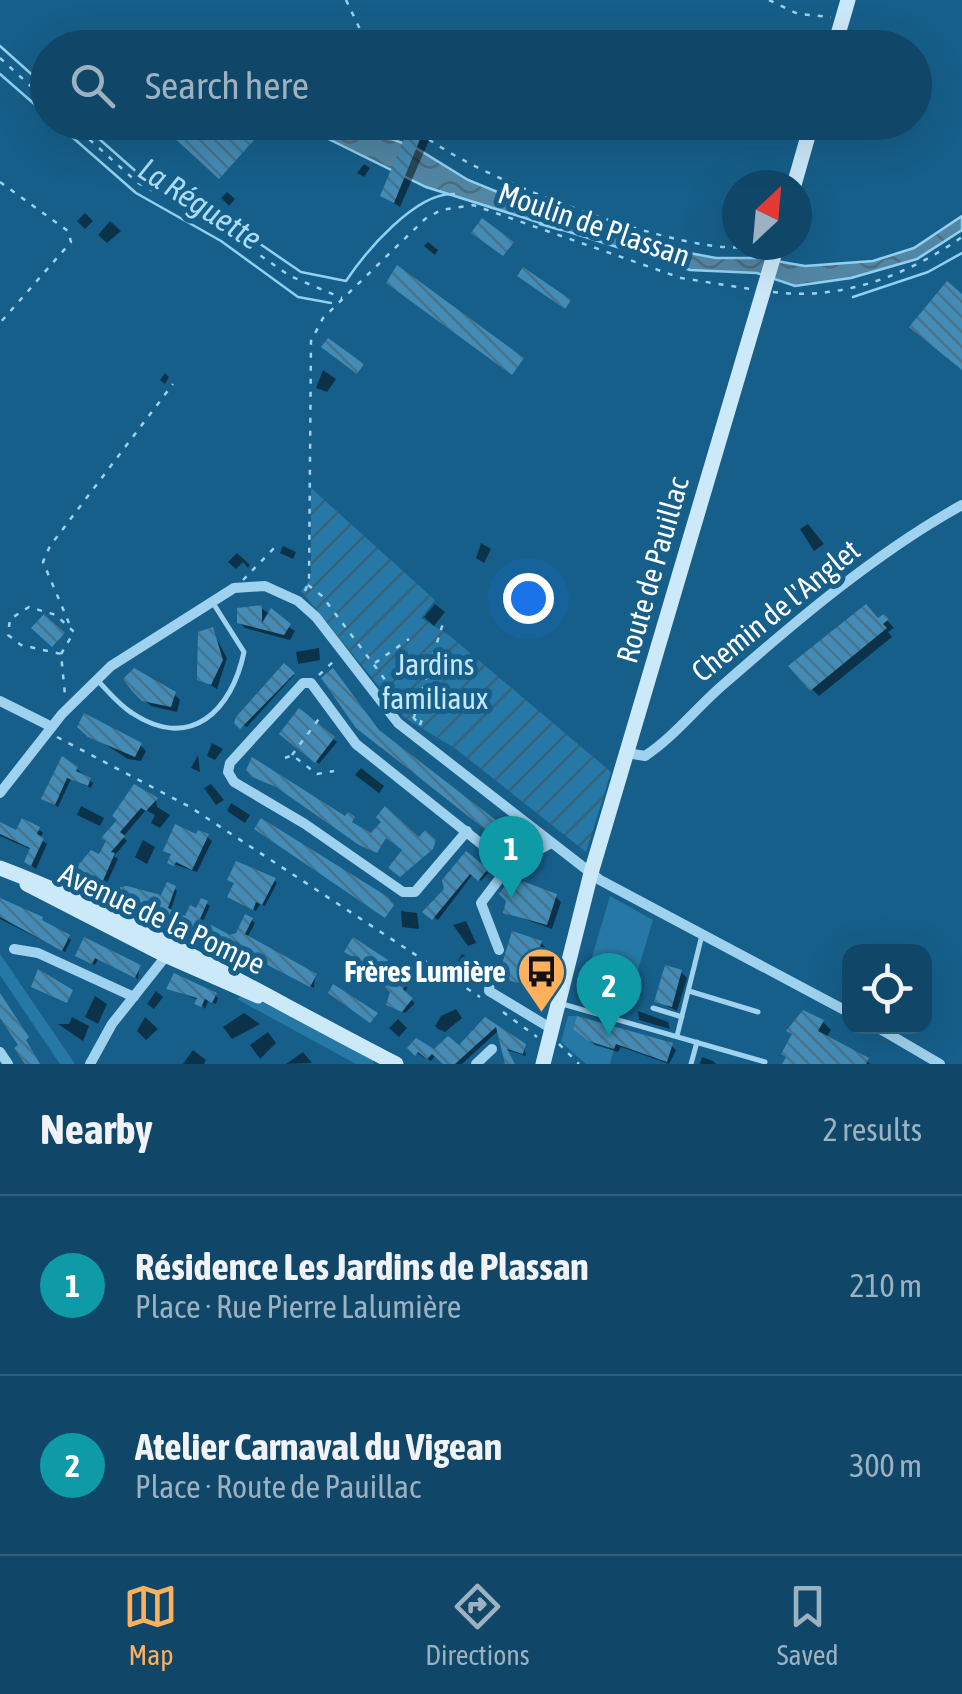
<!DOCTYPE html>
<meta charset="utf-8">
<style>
:root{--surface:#104768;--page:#1e5171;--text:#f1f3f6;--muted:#9cb2c0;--line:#305f7c;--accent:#ffb05c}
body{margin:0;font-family:"Asap Condensed",sans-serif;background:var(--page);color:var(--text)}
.controls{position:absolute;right:30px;bottom:30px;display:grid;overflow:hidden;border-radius:20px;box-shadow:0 10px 40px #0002}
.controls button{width:90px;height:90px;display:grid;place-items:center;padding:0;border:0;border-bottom:2px solid var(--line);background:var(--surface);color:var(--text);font:50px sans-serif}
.compass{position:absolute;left:722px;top:170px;width:90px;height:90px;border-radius:50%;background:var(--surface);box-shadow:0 10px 40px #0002;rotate:26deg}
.you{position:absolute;left:528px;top:598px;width:35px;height:35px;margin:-25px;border:8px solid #fff;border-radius:50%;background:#1a73e8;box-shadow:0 0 0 15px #1a73e833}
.badge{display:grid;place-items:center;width:65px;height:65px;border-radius:50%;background:var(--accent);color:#fff;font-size:32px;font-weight:700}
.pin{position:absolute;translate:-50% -82px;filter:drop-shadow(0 2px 5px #0008)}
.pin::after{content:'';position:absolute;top:52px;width:35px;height:30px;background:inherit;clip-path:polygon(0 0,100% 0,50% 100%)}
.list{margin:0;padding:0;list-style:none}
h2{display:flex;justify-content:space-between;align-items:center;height:130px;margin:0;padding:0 40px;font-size:42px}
h2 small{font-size:32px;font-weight:400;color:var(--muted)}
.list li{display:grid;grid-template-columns:65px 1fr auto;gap:30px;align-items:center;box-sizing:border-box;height:180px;padding:0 40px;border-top:2px solid var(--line)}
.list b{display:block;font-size:38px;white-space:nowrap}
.list p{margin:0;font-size:32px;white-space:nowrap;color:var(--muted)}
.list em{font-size:32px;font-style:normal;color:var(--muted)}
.icon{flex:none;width:55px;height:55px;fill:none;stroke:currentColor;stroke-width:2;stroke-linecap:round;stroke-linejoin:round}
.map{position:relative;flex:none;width:962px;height:1064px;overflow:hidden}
.search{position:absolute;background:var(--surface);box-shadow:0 10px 40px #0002;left:30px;right:30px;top:30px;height:110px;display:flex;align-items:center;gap:25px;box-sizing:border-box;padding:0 35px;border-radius:55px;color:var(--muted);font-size:38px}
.sheet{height:490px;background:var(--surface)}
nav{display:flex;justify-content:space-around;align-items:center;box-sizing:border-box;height:140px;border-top:2px solid var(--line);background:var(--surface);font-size:28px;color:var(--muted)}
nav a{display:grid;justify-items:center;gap:5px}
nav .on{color:var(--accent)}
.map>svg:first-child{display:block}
.green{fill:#2679a6}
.garden{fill:url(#garden-furrows)}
.water{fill:url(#water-waves);stroke:#91d0f1;stroke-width:2.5}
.shadow{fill:#0007}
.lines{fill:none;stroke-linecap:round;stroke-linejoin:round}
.stream{stroke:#91d0f1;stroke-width:2.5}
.building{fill:url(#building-back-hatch)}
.path{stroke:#9fd2ee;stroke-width:2.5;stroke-dasharray:5 8;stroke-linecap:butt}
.lane{stroke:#9fd2ee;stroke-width:5}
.street{stroke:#9fd2ee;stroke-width:10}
.secondary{stroke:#cce9fa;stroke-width:15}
.labels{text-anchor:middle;stroke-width:10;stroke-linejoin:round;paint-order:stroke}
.street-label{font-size:30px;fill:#fff;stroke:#165f8a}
.park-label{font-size:30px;fill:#c5e8fa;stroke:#165f8a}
.poi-label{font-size:30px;font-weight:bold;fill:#fff;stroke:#165f8a;text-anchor:end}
.water-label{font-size:32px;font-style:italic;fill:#aadcf6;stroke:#165f8a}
</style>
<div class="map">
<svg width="962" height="1064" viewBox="0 0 962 1064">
<defs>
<pattern id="garden-furrows" width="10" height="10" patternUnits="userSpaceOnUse" patternTransform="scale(2.5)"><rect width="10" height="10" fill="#2679a6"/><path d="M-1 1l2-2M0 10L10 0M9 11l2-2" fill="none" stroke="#396279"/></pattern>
<pattern id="water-waves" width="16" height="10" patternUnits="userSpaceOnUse" patternTransform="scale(2.5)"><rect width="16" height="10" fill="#5186a4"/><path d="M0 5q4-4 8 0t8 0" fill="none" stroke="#4f6c7c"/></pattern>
<pattern id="building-back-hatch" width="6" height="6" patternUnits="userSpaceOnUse" patternTransform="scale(2.5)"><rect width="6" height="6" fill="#448cb5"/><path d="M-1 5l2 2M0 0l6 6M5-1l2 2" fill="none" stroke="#47728b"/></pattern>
</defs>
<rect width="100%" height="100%" fill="#165f8a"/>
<path class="green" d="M610,896L653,920L630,996L614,992L606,1000L596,997L583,1005L582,991Z
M0,954L75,1064H60L0,975Z
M241,996L273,1005L372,1057L374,1064H356L237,999Z
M568,1016H577L573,1029L589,1042L614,1049L610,1064H586L561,1042Z"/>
<path class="garden" d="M311,488L435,600L421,618L450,636L611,772L586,852L456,749L405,718L301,591L311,578Z"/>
<path class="water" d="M296,123H348L416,148L468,180L537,208L652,246L716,258H759L805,266L873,261L914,248L962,216V230L917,259L851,278L795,286L757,273L690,270L426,187Z"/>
<path class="shadow" d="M419,122H437L400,207L383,196Z
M364,164L370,168L364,177L357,173Z
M227,192L235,199L229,206L221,198Z
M85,213L93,221L85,229L77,221Z
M110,221L121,231L107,243L98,235Z
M428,242L438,250L435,255L424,246Z
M323,370L336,379L327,392L316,388Z
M165,373L169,377L165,384L160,380Z
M808,524L824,544L814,551L800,529Z
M481,543L491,549L484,563L476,558Z
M283,546L296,552L293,559L280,553Z
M237,553L250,565L248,568L243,562L236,569L228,562Z
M435,604L445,612L434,626L424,617Z
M261,608L295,631L290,640L245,628L239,622Z
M884,617L894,628L888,632L892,637L819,696L812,689Z
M212,630L227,658L217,689L200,679Z
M319,648L320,660L298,664L296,652Z
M285,666L294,675L247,727L238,723Z
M324,679L379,733L518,840L511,849L381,748Z
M174,694L180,700L177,712L151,706L144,700Z
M300,712L337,742L319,764L282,734Z
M86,732L140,745L146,751L141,761L128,759Z
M212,743L223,749L215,760L207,756Z
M198,755L200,772L191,768Z
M361,768L384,786L379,793L355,775Z
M77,769L93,783L91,788L71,779L58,807L44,798Z
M211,784L224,800L216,805L204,788Z
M156,800L157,807L170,815L160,828L151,823L155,815L146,810L123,837L127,841L114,856L118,859L106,885L81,873L101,857L120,820L115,816Z
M231,803L250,815L245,823L227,811Z
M81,806L104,818L100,826L77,815Z
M0,825L17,834L38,829L43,833L40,839L47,844L36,869L27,862L32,850L0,836Z
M207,837L212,841L197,872L170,863L173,856L166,850Z
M143,840L155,847L147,864L135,857Z
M466,854L488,873L481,881L473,874L438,920L426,912L447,890Z
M274,880L277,883L265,906L260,904L256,911L233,899Z
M174,888L177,891L170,912L186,919L206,903L210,906L202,923L229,938L252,920L255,923L247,938L315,976L314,988L240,950L215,940L213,946L121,901L146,891L162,899Z
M555,896L561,902L552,929L505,912Z
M0,899L68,937L71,940L65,952L0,919Z
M401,911L417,913L419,929L402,927Z
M466,921L476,943L468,946L453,925Z
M85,940L139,967L138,979L98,959L95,965L81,958Z
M354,940L389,965L384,971L397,983L403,976L410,982L404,994L415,1003L405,1013L392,1007L393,991Z
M541,943L546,948L533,990L501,976Z
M462,954L474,962L468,973L456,964Z
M681,972L687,978L677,1011L657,1001Z
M169,989L215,995L218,998L216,1004L208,1001L205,1009L199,1000Z
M156,991L163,997L154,1009L147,1004Z
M95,996L107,1004L98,1024L85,1017Z
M456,1009L462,1018L445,1032L438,1029L435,1026L441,1016Z
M638,1011L668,1022L670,1029L639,1020Z
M244,1013L260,1024L232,1039L223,1027Z
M72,1017L89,1026L83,1041L58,1024H69Z
M145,1017L158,1029L146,1040L137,1031Z
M398,1019L407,1028L399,1037L389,1028Z
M485,1020L524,1046L526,1056L507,1050L515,1064H494H507L499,1030L462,1064H450L436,1055L431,1061L413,1051L459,1049Z
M823,1022L831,1030L826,1038L871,1064H785Z
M268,1032L276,1043L260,1059L250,1045Z
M580,1033L672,1046L676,1050L669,1064L621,1047L618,1052L595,1045Z
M193,1050L206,1060L204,1064H183Z
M303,1052L312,1063L286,1064Z
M702,1057L713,1061L716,1064H700Z"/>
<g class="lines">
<path class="stream" d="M0,46L48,89
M0,74L48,116
M55,122L136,193L221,241L298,297L331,303
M80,122L140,175L209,209L301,272L346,281C366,251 416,192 454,194
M540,224L561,230
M853,297L928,272L962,253"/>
</g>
<path class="building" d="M181,122H237L255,139L219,179L170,134Z
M411,122H427L394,203L380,196Z
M482,218L514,242L503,256L471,233Z
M397,265L524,358L512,375L386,283Z
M523,267L571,300L565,309L517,276Z
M947,281L962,294V370L909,327Z
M328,338L364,364L357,374L321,347Z
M866,604L878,618L884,614L889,619L883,624L887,628L810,691L788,666Z
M262,605V623L271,608L291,624L284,635L237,623V608Z
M44,614L65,633L52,647L31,628Z
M213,627L223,660L211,685L197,680V671L198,632Z
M284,663L295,673L240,729L234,723L236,717Z
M134,668L176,692L171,707L142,701L132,691L123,679Z
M333,668L379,730L519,838L510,849L356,728L321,678Z
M299,708L335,737L315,763L279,734Z
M84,713L142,743L135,757L88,737L77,727Z
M62,756L78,767L76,771L91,778L88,786L67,778L55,805L41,799Z
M252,757L345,816L348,812L355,817L352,822L371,833L381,822L376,817L385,806L419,837L425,830L436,840L433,849L400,877L388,868L402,850L386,838L377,853L359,845L276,787L252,777L246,770Z
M134,784L158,798L146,811L141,808L120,832L125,836L111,852L115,853L102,883L74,870L91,850L99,854L106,841L101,838L117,820L112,816Z
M22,818L40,827L37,834L44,838L31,866L24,862L30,848L0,834V822L16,830Z
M261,818L388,897L394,905L385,918L254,829Z
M175,824L196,834L198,830L209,834L192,870L176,862L174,866L167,863L171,854L163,851Z
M466,851L488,869L478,881L470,874L432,920L422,912L444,889L442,880Z
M236,861L276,878L262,905L256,902L253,910L227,897L234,883L227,880Z
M514,878L557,894L547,925L503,913L506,901L499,894L507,883L511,887Z
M167,882L176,886L168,908L185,916L190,905L196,908L201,898L208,901L200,919L230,935L236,933L245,914L253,918L245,934L317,974L310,987L235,948L212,939L209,945L115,898L120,887L127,886L161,895Z
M0,898L43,917L42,920L70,935L62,951L0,917Z
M512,931L542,941L527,986L498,977Z
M84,937L141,965L135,978L95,958L92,964L75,956Z
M353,937L388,960L382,967L396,979L403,972L409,977L403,989L413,998L402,1012L386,1005L390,992L368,971L372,967L344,952Z
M665,965L682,970L672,1007L654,1002Z
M38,969L73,990L67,1003L31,987Z
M174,973L217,993L212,1003L205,999L201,1007L194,1004L197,998L166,989Z
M333,984L378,1013L370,1023L328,993Z
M0,993L29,1037L26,1040L40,1064H25L14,1048L18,1045L0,1018Z
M803,1010L824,1020L818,1031L869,1058L866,1064H782L786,1057L781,1054L792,1034L786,1031Z
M577,1016L673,1043L667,1062L616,1044L614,1049L588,1041L573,1029Z
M485,1017L526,1044L523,1054L507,1049L515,1064H505L496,1027L455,1064H443L432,1054L427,1059L418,1052L415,1056L407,1048L416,1038L434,1049L448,1036L459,1045Z"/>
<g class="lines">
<path class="path" d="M346,0L369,48
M769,0L798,14L831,17
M0,58L48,102
M70,122L138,183L209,220L290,276L342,298
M410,122C443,169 701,264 754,245
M0,182L68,231L71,242L0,323
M797,213L801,197
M773,292C841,301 908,275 962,237
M243,580L279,543
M308,585L322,596L420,726
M305,591L309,581L311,341L323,318L425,219L441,210L473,205L681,278L751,289
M69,623L43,562L50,546L173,384
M61,654L74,632L56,615L29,607L10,619L8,635L21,645L61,654L65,695
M375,663L409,639
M319,675L335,660
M414,717L444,620
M420,725L443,658
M57,737L190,807L480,997
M292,755L321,716
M285,758L292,755L317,774L334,771
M503,1012L537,1037
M559,1044L579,1064"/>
<path class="lane" d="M97,680C108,691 119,705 132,713C191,752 232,710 244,652L213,603
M689,991L758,1012
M559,1003L765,1062
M653,1008L682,1017
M677,1036L702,935
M691,1064L697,1042"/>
<path class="street" d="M0,701L52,727
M627,753L645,756C674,737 697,707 724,684C797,620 877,552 962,505
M0,793L62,714L111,666L234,588L265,586L298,601L316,617L398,723L600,880L850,1013
M467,831L415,892H403L305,824L234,782L228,772L230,763L303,683H311L356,744L509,866L551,843
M14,949L38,953L134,997
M499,950L481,903L509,866
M490,978L489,991L552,1029
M875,1026L940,1064
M0,1052L8,1064
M90,1064L112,1024L170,951
M476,1064L492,1049"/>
<path class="secondary" d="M834,48L848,0
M794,185L812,122
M0,868C139,921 264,996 396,1064
M27,884L167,956L258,996
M543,1064L591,873L777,245"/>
</g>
<defs>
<symbol id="bus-pin" viewBox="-11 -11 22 30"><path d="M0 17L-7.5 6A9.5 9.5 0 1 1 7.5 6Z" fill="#ffb05c" stroke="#165f8a"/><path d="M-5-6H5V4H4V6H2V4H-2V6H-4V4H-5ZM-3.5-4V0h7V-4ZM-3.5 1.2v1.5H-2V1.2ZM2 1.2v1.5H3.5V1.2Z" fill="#111"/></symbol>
</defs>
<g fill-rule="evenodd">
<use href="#bus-pin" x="514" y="944" width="55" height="75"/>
</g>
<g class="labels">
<g class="street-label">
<text transform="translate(594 225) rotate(19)" y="10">Moulin de Plassan</text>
<text transform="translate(653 570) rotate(-74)" y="10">Route de Pauillac</text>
<text transform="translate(776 611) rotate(-39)" y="10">Chemin de l'Anglet</text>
<text transform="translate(162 919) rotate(25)" y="10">Avenue de la Pompe</text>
</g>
<g class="park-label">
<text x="435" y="675">Jardins<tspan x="435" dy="34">familiaux</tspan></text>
</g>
<g class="poi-label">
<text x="506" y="982">Frères Lumière</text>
</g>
<g class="water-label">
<text transform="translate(200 204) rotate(33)" y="11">La Réguette</text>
</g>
</g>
</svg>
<div class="controls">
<button><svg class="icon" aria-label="locate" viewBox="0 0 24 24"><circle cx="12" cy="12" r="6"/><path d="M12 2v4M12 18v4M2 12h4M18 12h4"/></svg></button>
</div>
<svg class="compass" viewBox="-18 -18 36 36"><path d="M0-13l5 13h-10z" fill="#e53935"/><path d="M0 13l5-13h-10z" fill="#9cb2c0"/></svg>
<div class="you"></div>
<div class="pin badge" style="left:511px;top:898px;background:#0f9aa8">1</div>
<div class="pin badge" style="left:609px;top:1035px;background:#0f9aa8">2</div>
<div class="search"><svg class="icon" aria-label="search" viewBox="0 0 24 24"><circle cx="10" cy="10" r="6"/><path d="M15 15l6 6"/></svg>Search here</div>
</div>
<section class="sheet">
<h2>Nearby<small>2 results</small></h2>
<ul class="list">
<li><span class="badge" style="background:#0f9aa8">1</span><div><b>Résidence Les Jardins de Plassan</b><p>Place · Rue Pierre Lalumière</p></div><em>210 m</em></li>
<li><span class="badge" style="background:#0f9aa8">2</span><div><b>Atelier Carnaval du Vigean</b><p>Place · Route de Pauillac</p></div><em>300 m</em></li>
</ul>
</section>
<nav>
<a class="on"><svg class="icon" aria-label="map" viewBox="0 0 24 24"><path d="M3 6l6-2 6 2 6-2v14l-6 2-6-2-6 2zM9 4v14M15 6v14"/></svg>Map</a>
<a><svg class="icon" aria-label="directions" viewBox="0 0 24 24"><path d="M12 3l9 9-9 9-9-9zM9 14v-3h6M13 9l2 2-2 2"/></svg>Directions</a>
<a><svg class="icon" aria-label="saved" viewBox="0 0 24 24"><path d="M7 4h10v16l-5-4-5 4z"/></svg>Saved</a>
</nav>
